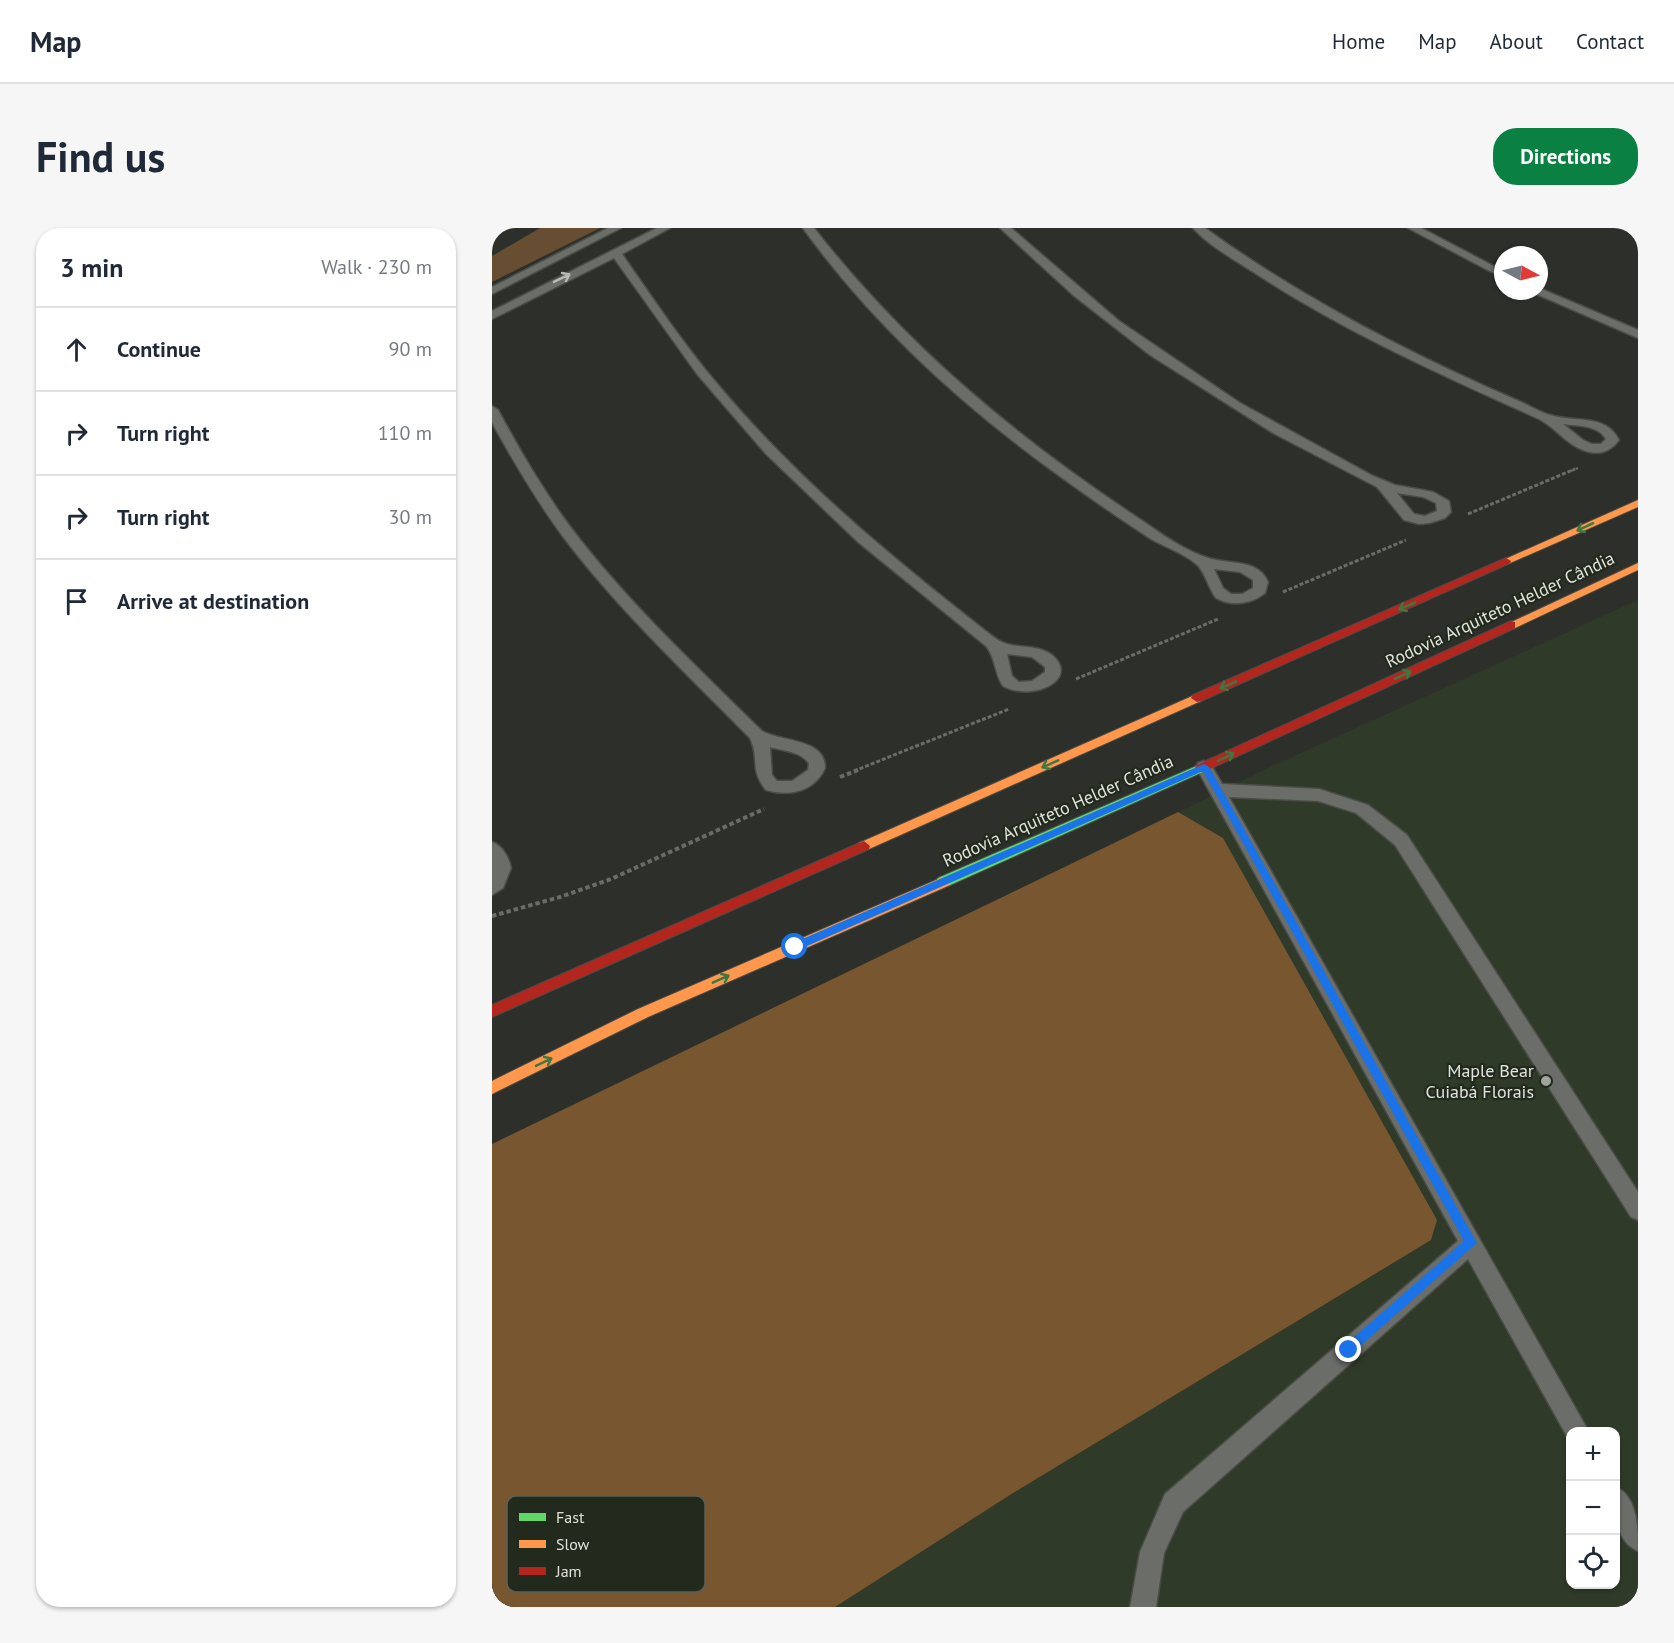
<!DOCTYPE html>
<meta charset="utf-8">
<style>
:root{--surface:#fff;--page:#f6f6f7;--text:#1f2937;--muted:#747a83;--line:#e0e1e3;--accent:#0b8043}
body{margin:0;font-family:"PT Sans",sans-serif;background:var(--page);color:var(--text)}
.controls{position:absolute;right:18px;bottom:18px;display:grid;overflow:hidden;border-radius:12px;box-shadow:0 2px 4px #0004}
.controls button{width:54px;height:54px;display:grid;place-items:center;padding:0;border:0;border-bottom:2px solid var(--line);background:var(--surface);color:var(--text);font:30px sans-serif}
.compass{position:absolute;left:1002px;top:18px;width:54px;height:54px;border-radius:50%;background:var(--surface);box-shadow:0 2px 4px #0004;rotate:97deg}
.stop{position:absolute;width:18px;height:18px;margin:-14px;border:4px solid #1a73e8;border-radius:50%;background:#fff}
.stop.end{background:#1a73e8;border-color:#fff;box-shadow:0 2px 6px #0008}
.list{margin:0;padding:0;list-style:none}
h2{display:flex;justify-content:space-between;align-items:center;height:78px;margin:0;padding:0 24px;font-size:26px}
h2 small{font-size:20px;font-weight:400;color:var(--muted)}
.list li{display:grid;grid-template-columns:39px 1fr auto;gap:18px;align-items:center;box-sizing:border-box;height:84px;padding:0 24px;border-top:2px solid var(--line)}
.list b{display:block;font-size:22px;white-space:nowrap}
.list em{font-size:20px;font-style:normal;color:var(--muted)}
.icon{flex:none;width:33px;height:33px;fill:none;stroke:currentColor;stroke-width:2;stroke-linecap:round;stroke-linejoin:round}
.map{position:relative;flex:none;width:1146px;height:1379px;overflow:hidden;border-radius:24px}
header{display:flex;align-items:center;gap:36px;box-sizing:border-box;height:84px;padding:0 30px;background:var(--surface);border-bottom:2px solid var(--line)}
header strong{font-size:28px}
nav{display:flex;gap:33px;margin-inline-start:auto;font-size:21px}
.intro{display:flex;align-items:center;justify-content:space-between;box-sizing:border-box;height:144px;padding:0 36px}
h1{margin:0;font-size:42px}
.button{padding:15px 27px;border-radius:24px;background:var(--accent);color:#fff;font-size:21px;font-weight:700}
main{display:flex;gap:36px;padding:0 36px}
aside{flex:1;background:var(--surface);border-radius:24px;box-shadow:0 2px 4px #0004}
.map>svg:first-child{display:block}
.built{fill:#303a28;fill-rule:evenodd}
.green{fill:#674d32}
.forest{fill:#775630}
.lines{fill:none;stroke-linecap:round;stroke-linejoin:round}
.lane-casing{stroke:#4a4c47;stroke-width:3}
.fast-casing{stroke:#4a4c47;stroke-width:2}
.slow-casing{stroke:#4a4c47;stroke-width:2}
.jam-casing{stroke:#4a4c47;stroke-width:2}
.path-far2{stroke:#6a6c67;stroke-width:2;stroke-dasharray:3 2;stroke-linecap:butt}
.path-far1{stroke:#6a6c67;stroke-width:3;stroke-dasharray:4 2;stroke-linecap:butt}
.path{stroke:#6a6c67;stroke-width:4;stroke-dasharray:4.5 3;stroke-linecap:butt}
.lane{fill:#6a6d68;fill-rule:evenodd}
.fast{fill:#63d668;fill-rule:evenodd}
.slow{fill:#ff974d;fill-rule:evenodd}
.jam{fill:#b3261e;fill-rule:evenodd}
.oneway{stroke:#b6bab3}
.oneway2{stroke:#3f773f}
.route{fill:#1a73e8}
.poi-dot{fill:#a1a49d;stroke:#22291d;stroke-width:2}
.labels{text-anchor:middle;stroke-width:4.5;stroke-linejoin:round;paint-order:stroke}
.street-label{font-size:18px;fill:#dfe3db;stroke:#22291d}
.poi-label{font-size:18px;fill:#dfe3db;stroke:#22291d;text-anchor:end}
.key{fill:#22291d;stroke:#5b6156;stroke-width:1.5}
.key-label{font-size:16px;fill:#dfe3db}
</style>
<header>
<strong>Map</strong>
<nav><a>Home</a><a>Map</a><a>About</a><a>Contact</a></nav>
</header>
<div class="intro"><h1>Find us</h1><a class="button">Directions</a></div>
<main>
<aside>
<h2>3 min<small>Walk · 230 m</small></h2>
<ul class="list">
<li><svg class="icon" aria-label="ahead" viewBox="0 0 24 24"><path d="M12 20V5M6 11l6-6 6 6"/></svg><div><b>Continue</b></div><em>90 m</em></li>
<li><svg class="icon" aria-label="right" viewBox="0 0 24 24"><path d="M7 20v-9h11M14 6l5 5-5 5"/></svg><div><b>Turn right</b></div><em>110 m</em></li>
<li><svg class="icon" aria-label="right" viewBox="0 0 24 24"><path d="M7 20v-9h11M14 6l5 5-5 5"/></svg><div><b>Turn right</b></div><em>30 m</em></li>
<li><svg class="icon" aria-label="arrive" viewBox="0 0 24 24"><path d="M6 21V4h12l-3 4 3 4H6"/></svg><div><b>Arrive at destination</b></div></li>
</ul>
</aside>
<div class="map">
<svg width="1146" height="1379" viewBox="0 0 1146 1379">
<rect width="100%" height="100%" fill="#2d302a"/>
<path class="built" d="M1146,372V1379H0V922L776,540ZM1078,1204H1124V1356H1078Z"/>
<path class="green" d="M48,0H108L0,54V28Z"/>
<path class="forest" d="M686,584L731,610L945,992L939,1012L521,1265L343,1379H0V916Z"/>
<g class="lines">
<defs>
<path id="lane" d="M116,0H129L0,66V59Z
M165,0H178L130,26C161,71 192,117 227,158C306,252 399,329 495,404C501,409 508,414 515,416C529,420 547,417 560,427C589,452 539,474 511,458C502,445 504,430 494,418L366,314L274,226L205,146L122,30L0,91V83ZM515,426L540,429L553,439V444L540,453L527,454L520,448Z
M311,0H322C415,119 524,209 649,292C671,307 698,327 725,332C744,336 767,333 776,354L773,365C759,376 740,379 724,370C716,360 713,342 703,335C691,325 673,319 659,311C625,289 591,265 558,241C465,173 378,93 311,0ZM722,341L748,344L761,352V360L750,366H739L731,360Z
M508,0H519L627,93L748,175L881,248L903,257L941,264L957,273L959,284L953,290L938,295L927,296L912,292L885,259L781,205L658,127L581,67ZM905,265L931,269L944,275L945,283L933,288L922,286Z
M701,0H713C811,71 918,126 1029,174C1038,178 1048,184 1058,187C1083,195 1113,185 1127,212C1118,224 1106,228 1091,222C1074,216 1063,199 1047,191C950,147 853,104 763,45C743,32 717,18 701,0ZM1071,196C1086,198 1106,197 1114,211L1109,216H1100L1091,212Z
M916,0H929L1011,43V50Z
M1134,0H1146V6Z
M1047,60L1146,102V110L1042,65L1040,63H1047Z
M0,178L6,182C31,228 57,273 90,314C144,382 208,442 270,503C288,514 334,510 333,540C323,563 298,569 274,562C257,541 268,531 258,510C197,448 133,388 79,319C50,282 26,241 3,200L0,194ZM278,519C292,523 307,523 317,535L316,542L300,553H285L280,547Z
M712,533L718,535L730,556L827,561L876,577L915,607L1146,964V992L1139,989L903,617L864,585L826,573L737,569L1097,1204H1078V1213L1077,1212L976,1031L691,1284L672,1325L664,1379H638L648,1324L673,1266L966,1013L704,539L706,535Z
M0,614C11,618 17,630 19,640L11,660L0,667Z
M1124,1259C1146,1269 1146,1301 1146,1323C1122,1313 1122,1281 1124,1259Z"/>
<path id="fast" d="M709,536L713,537L715,540L713,543L456,658H446L444,654L446,650Z"/>
<path id="slow" d="M1146,272V279L1018,335L1014,336L1009,333Z
M1146,335V342L1023,400L1019,401L1013,397Z
M705,466L709,467L711,470L709,473L377,621H367L366,618L367,615Z
M451,649L456,650L458,654L456,658L156,789L0,866V853L146,781Z"/>
<path id="jam" d="M1014,330L1019,333L1018,335L709,473L705,474L699,470L701,467Z
M1019,393L1023,394V400L713,543L709,544L703,540L705,537Z
M372,613L378,618L377,621L0,789V777Z"/>
</defs>
<use href="#lane" class="lane-casing"/>
<use href="#fast" class="fast-casing"/>
<use href="#slow" class="slow-casing"/>
<use href="#jam" class="jam-casing"/>
<path class="path-far2" d="M1079,243L1086,240"/>
<path class="path-far1" d="M976,286L1083,241
M791,364L914,312
M584,451L726,391
M362,543L517,481"/>
<path class="path" d="M348,549L366,542
M0,688L68,669L119,651L272,581"/>
<use href="#lane" class="lane"/>
<use href="#fast" class="fast"/>
<use href="#slow" class="slow"/>
<use href="#jam" class="jam"/>
</g>
<defs><path id="oneway-shaft" d="M-6 0H5M1.5-3L5.5 0L1.5 3" fill="none" stroke-width="1.6" stroke-linecap="round" stroke-linejoin="round" transform="scale(1.5)"/></defs>
<use class="oneway" href="#oneway-shaft" transform="translate(70 50) rotate(-26)"/>
<g class="oneway2">
<use href="#oneway-shaft" transform="translate(1093 299) rotate(155)"/>
<use href="#oneway-shaft" transform="translate(915 378) rotate(156)"/>
<use href="#oneway-shaft" transform="translate(911 447) rotate(-25)"/>
<use href="#oneway-shaft" transform="translate(736 457) rotate(156)"/>
<use href="#oneway-shaft" transform="translate(734 529) rotate(-25)"/>
<use href="#oneway-shaft" transform="translate(558 536) rotate(156)"/>
<use href="#oneway-shaft" transform="translate(229 751) rotate(-24)"/>
<use href="#oneway-shaft" transform="translate(52 834) rotate(-26)"/>
</g>
<path class="route" d="M712,536L717,539L985,1015L857,1128L852,1126V1118L972,1013L711,543L306,722H299L298,719L299,716Z"/>
<circle class="poi-dot" cx="1054" cy="853" r="6"/>
<g class="labels">
<g class="street-label">
<text transform="translate(1008 382) rotate(-25)" y="6">Rodovia Arquiteto Helder Cândia</text>
<text transform="translate(566 583) rotate(-24)" y="6">Rodovia Arquiteto Helder Cândia</text>
</g>
<g class="poi-label">
<text x="1042" y="849">Maple Bear<tspan x="1042" dy="21">Cuiabá Florais</tspan></text>
</g>
</g>
<rect x="15" y="1268" width="198" height="96" rx="9" class="key"/>
<rect x="27" y="1285" width="27" height="8" fill="#63d668"/>
<rect x="27" y="1312" width="27" height="8" fill="#ff974d"/>
<rect x="27" y="1339" width="27" height="8" fill="#b3261e"/>
<g class="key-label">
<text x="64" y="1295">Fast</text>
<text x="64" y="1322">Slow</text>
<text x="64" y="1349">Jam</text>
</g>
</svg>
<div class="controls">
<button>+</button>
<button>−</button>
<button><svg class="icon" aria-label="locate" viewBox="0 0 24 24"><circle cx="12" cy="12" r="6"/><path d="M12 2v4M12 18v4M2 12h4M18 12h4"/></svg></button>
</div>
<svg class="compass" viewBox="-18 -18 36 36"><path d="M0-13l5 13h-10z" fill="#e53935"/><path d="M0 13l5-13h-10z" fill="#747a83"/></svg>
<div class="stop" style="left:303px;top:719px"></div>
<div class="stop end" style="left:857px;top:1122px"></div>
</div>
</main>
